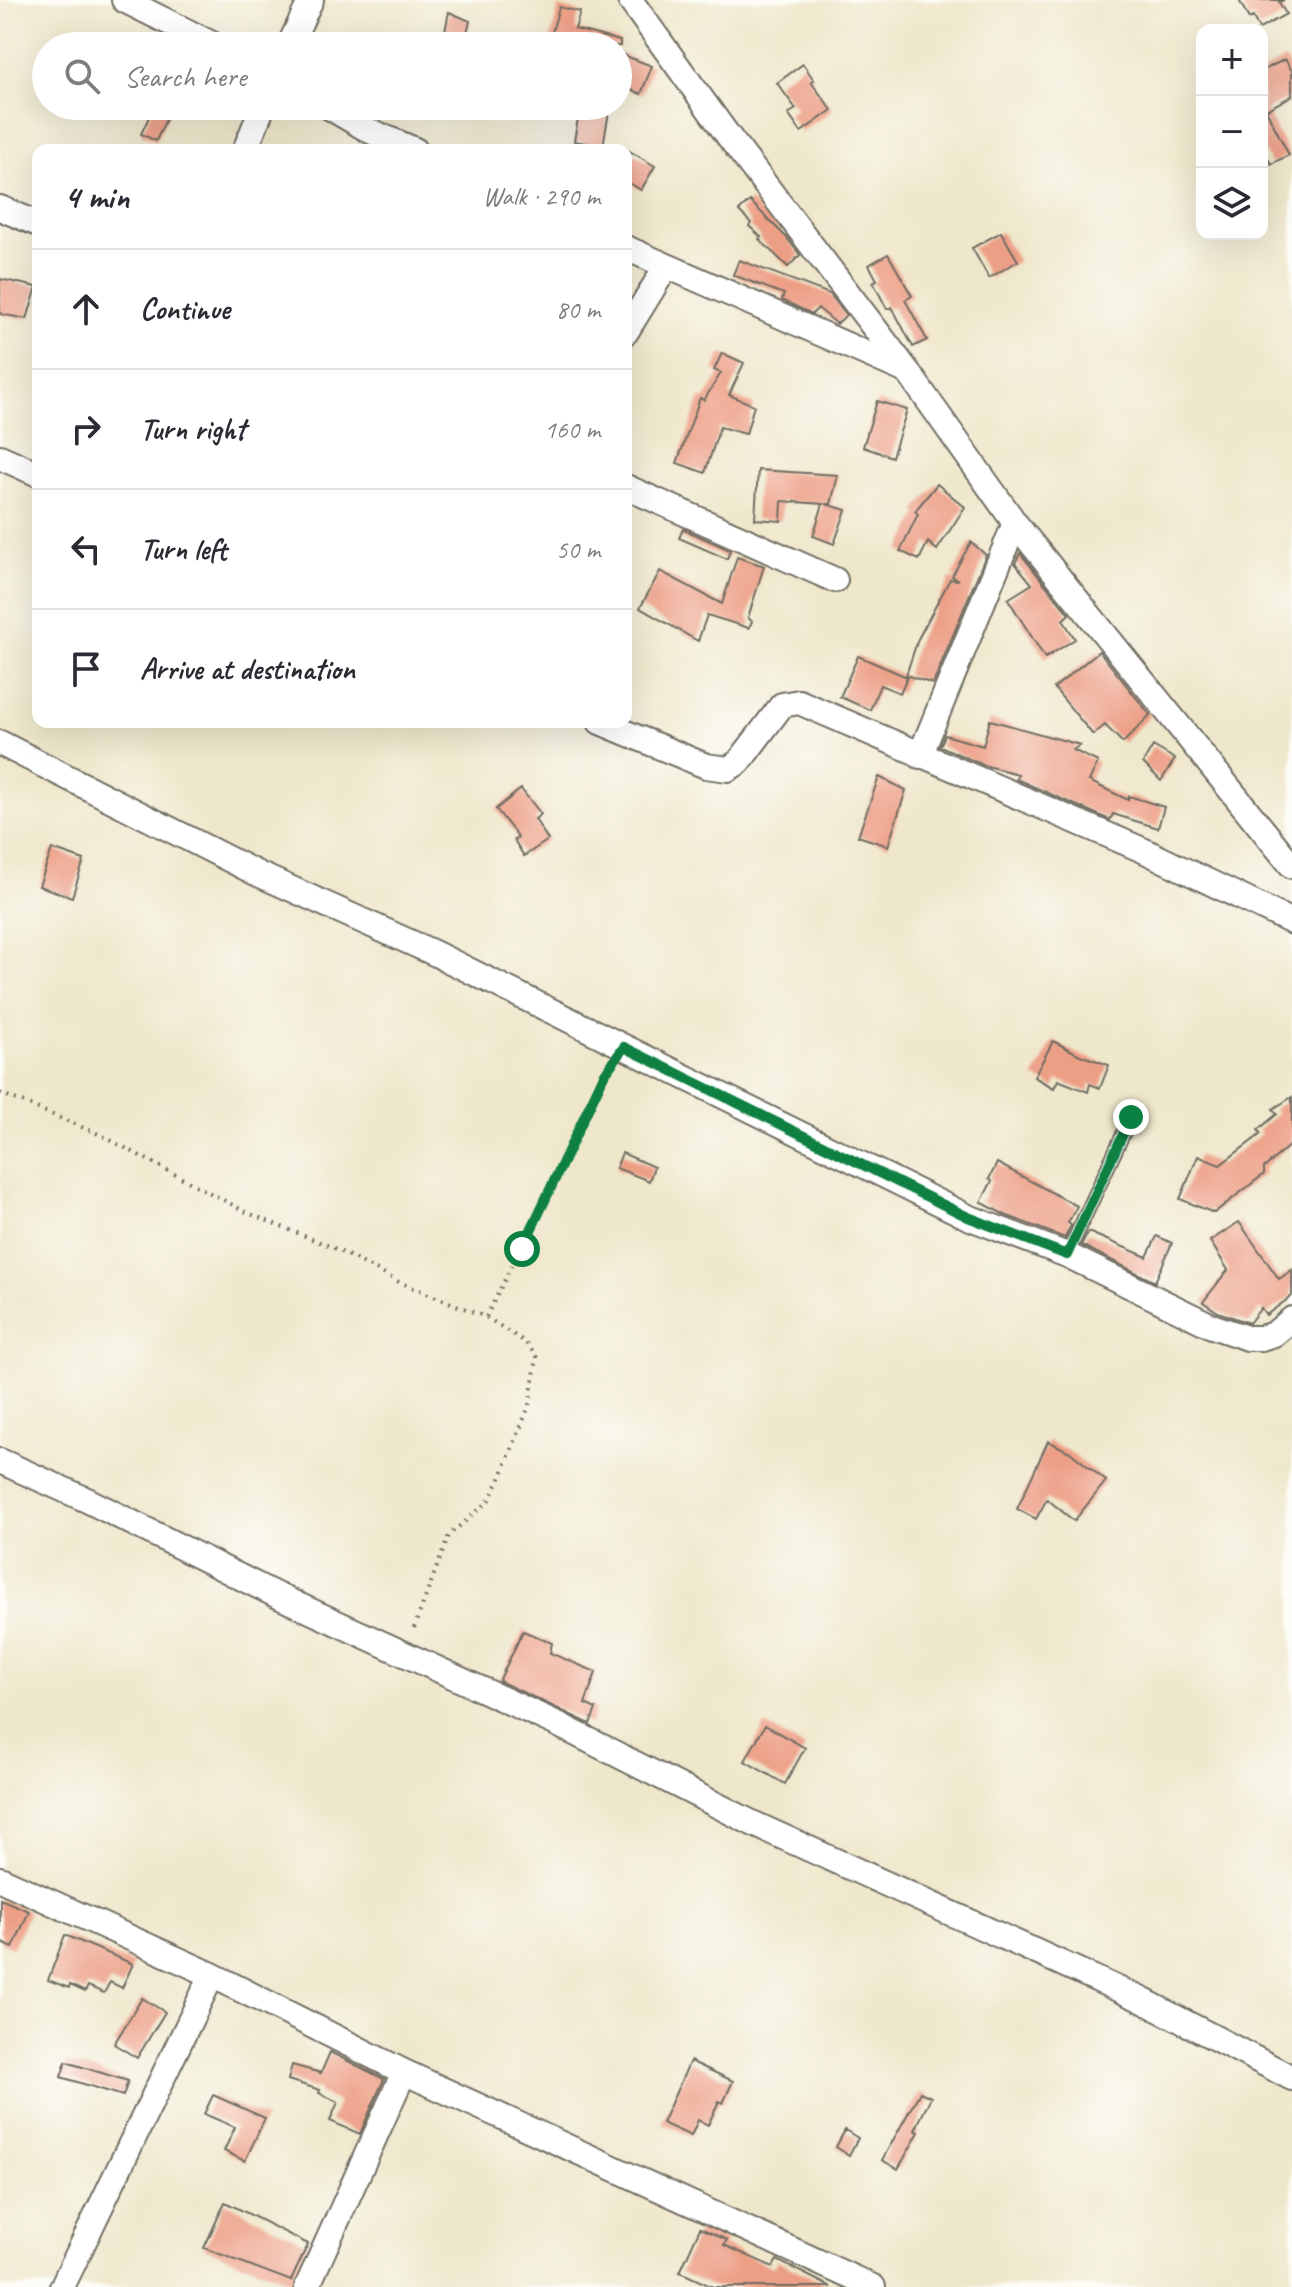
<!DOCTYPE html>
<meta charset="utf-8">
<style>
:root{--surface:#fff;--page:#f7f7f7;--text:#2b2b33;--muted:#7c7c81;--line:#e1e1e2}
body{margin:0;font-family:Caveat,sans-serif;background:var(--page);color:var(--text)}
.controls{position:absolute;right:24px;top:24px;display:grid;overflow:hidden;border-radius:16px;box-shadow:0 8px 32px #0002}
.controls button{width:72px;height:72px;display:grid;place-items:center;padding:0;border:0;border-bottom:2px solid var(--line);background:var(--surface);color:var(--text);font:40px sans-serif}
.stop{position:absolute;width:24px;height:24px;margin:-18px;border:6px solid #0b8043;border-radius:50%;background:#fff}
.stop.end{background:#0b8043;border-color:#fff;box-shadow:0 2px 8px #0008}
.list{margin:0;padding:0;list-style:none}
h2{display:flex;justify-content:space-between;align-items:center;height:104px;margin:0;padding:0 32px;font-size:34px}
h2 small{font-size:26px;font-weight:400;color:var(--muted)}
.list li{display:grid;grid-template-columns:52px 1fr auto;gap:24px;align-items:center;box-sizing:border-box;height:120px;padding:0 32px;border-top:2px solid var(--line)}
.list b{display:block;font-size:30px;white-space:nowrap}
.list em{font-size:26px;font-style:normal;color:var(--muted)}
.icon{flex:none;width:44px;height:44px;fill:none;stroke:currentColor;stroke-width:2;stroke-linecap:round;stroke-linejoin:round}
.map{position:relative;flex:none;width:1292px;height:2287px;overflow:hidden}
.search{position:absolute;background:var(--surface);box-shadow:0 8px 32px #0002;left:32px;top:32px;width:600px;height:88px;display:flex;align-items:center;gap:20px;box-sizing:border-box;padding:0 28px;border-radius:44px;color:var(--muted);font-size:30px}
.panel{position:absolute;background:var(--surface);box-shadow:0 8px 32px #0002;left:32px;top:144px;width:600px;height:584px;border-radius:16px}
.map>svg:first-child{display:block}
.building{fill:#ed9f86}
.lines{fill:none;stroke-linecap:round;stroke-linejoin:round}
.lane-casing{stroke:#706d63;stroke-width:16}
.street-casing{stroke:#706d63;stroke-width:28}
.path{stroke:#706d63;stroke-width:4;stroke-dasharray:2 6;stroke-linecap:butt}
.lane{stroke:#fff;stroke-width:12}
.street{stroke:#fff;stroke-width:24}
.route{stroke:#0b8043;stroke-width:10}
</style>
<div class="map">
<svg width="1292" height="2287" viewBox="0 0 1292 2287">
<rect width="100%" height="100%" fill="#fdfcf7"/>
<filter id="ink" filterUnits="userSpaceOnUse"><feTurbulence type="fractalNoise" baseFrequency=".0125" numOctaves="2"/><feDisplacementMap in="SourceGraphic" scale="16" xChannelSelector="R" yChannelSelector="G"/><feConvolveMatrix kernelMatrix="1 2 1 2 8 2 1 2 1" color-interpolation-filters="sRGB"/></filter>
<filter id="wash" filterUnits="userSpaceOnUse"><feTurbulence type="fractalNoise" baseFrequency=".006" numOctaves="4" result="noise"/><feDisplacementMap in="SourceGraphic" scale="32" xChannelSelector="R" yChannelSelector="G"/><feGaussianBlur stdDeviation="1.8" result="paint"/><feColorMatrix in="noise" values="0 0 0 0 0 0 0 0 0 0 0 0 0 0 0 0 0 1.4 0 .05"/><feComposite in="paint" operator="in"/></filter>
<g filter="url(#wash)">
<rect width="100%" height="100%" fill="#efe7cb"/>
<g id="blocks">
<path class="building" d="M1239,0H1284L1279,2L1286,14L1259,29L1253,17L1249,19Z
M559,7L580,12L575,29L620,41V46H559L560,42L550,39Z
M449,12L470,21L466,36L445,31Z
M618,53L652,66L641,94L618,85Z
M1285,59L1292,71V96L1266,110L1289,155L1271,164L1262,147V71Z
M803,64L814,80L811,82L832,110L801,132L788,114L796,109L777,83Z
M154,106H172L156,141L141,134Z
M580,107L609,112L603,146L574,141Z
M626,149L655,166L641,190L626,181Z
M750,201L786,237L800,255L788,267L759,239L761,237L749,226L751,223L739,211Z
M1001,232L1018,261L989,278L972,248Z
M888,254L912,296L905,300L927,340L913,347L892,307L887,309L873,282L877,280L869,265Z
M739,260L830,294L846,315L837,324L818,308L812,314L782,300L784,294L733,275Z
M0,279L37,287L27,319L0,314Z
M722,353L744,363L729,395L754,405L746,434L720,427L705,473L677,463L700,398L704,400L721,373L714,370Z
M877,401L907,410L892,457L863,447Z
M758,470L838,475L831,504H826L846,510L834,544L813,536L823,504L782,501L781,521L755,519Z
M937,484L965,507L937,550L928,542L919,560L900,551L918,514L915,511Z
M683,529L730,550L727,559L679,538Z
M971,542L986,555L933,684L906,675L918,639L950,579L959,580L952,576Z
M1020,553L1069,614L1063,620L1075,639L1045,658L1008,599L1032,584L1015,563Z
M737,557L764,566L748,618L752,621L749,628L707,615L698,641L640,608L660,571L722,604Z
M1099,651L1150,715L1123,743L1105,725L1093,735L1054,688Z
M858,656L907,677L900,693L880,685L870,710L840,697Z
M990,720L1080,745L1073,750L1098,762L1089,781L1128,800L1129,796L1164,807L1158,828L1113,814L1110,820L1016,779L1018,774L983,765L940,746L945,735L983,746Z
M1153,746L1175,759L1161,781L1143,763Z
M879,777L906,790L888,846L858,836Z
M521,789L541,814L535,819L548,840L524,856L514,840L518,837L496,809Z
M52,849L84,860L72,897L39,886Z
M1053,1041L1080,1055L1109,1065L1100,1088L1090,1084L1088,1092L1058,1080L1054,1088L1034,1077Z
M1292,1097V1143L1264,1168V1174L1214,1213L1180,1199L1198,1156L1220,1165L1261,1134L1258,1130L1277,1114L1273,1109Z
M622,1153L654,1167L649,1181L616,1168Z
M997,1163L1077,1206L1068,1223L1071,1225L1065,1238L1005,1215L981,1202L992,1181L989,1179Z
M1239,1222L1279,1279L1292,1270V1296L1266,1315L1261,1308L1249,1323L1218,1312L1203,1302L1228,1270L1210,1241Z
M1088,1232L1147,1257L1157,1236L1172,1243L1155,1282L1081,1245Z
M1048,1441L1070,1452L1106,1481L1074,1521L1047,1499L1036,1519L1017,1509Z
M523,1631L552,1643L550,1653L596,1672L585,1704L596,1709L590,1724L499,1681Z
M765,1725L805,1748L785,1784L745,1761Z
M0,1899L29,1911L13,1948L0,1942Z
M65,1935L133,1964L122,1988L110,1982L104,1993L88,1986L85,1992L70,1985L69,1988L48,1980Z
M142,1998L165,2012L137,2058L114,2044Z
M330,2052L384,2079L360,2134L330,2121L338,2102L319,2093L320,2090L288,2080L292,2065L321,2073Z
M690,2061L733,2081L723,2103L719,2101L708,2125L698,2120L691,2136L662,2123Z
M66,2062L128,2081L123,2096L61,2077Z
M920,2092L931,2097L915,2130L919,2132L898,2169L882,2160Z
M213,2095L265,2118L245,2161L224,2151L235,2127L204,2114Z
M845,2130L858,2138L849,2155L836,2147Z
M225,2202L308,2244L291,2281L204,2248Z
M700,2228L727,2240L724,2245L773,2267L777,2260L831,2287H713L680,2272Z"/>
</g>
</g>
<g filter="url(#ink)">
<use href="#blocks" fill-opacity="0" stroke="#706d63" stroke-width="2"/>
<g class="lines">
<defs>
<path id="lane" d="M1067,1255L1131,1117"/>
<path id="street" d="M124,0L216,46
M630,0L729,137L908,372L1015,523L1292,866
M289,46L311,0
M327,106L370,131L415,150
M245,150L263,106
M0,208L38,224
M626,248L906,371
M626,332L666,267
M0,457L38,474
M626,487L835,580
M600,722L706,766L728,769L739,762L782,705L799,702L1145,851L1292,922
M0,743L256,873L434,953L968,1217L1067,1255L1212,1326L1247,1338H1261L1274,1334L1292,1319
M920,756L1015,523
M0,1461L87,1500L276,1595L555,1723L752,1823L1140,1999L1292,2078
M0,1879L212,1975L404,2072L873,2287
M62,2287L212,1975
M307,2287L404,2072"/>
</defs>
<use href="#lane" class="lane-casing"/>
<use href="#street" class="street-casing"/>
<path class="path" d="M0,1093L101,1135L248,1213L332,1247L399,1282L486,1317L525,1342L537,1357L529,1406L499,1481L488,1502L449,1535L412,1633
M486,1317L573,1144L604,1075L611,1065"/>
<use href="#lane" class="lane"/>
<use href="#street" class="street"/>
</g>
</g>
<g class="lines" filter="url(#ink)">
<path class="route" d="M522,1249L604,1075L624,1047L968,1217L1067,1255L1131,1117"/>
</g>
</svg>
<div class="controls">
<button>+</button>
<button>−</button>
<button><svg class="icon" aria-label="layers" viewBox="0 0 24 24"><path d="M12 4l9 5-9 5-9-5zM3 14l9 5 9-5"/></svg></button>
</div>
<div class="stop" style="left:522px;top:1249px"></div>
<div class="stop end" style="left:1131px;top:1117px"></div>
<div class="search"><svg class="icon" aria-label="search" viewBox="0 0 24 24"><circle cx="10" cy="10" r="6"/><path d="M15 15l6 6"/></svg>Search here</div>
<section class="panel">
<h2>4 min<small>Walk · 290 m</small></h2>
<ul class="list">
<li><svg class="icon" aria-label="ahead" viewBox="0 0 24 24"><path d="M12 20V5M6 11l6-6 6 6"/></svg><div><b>Continue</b></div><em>80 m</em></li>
<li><svg class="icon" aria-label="right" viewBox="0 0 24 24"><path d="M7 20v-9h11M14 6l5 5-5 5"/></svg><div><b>Turn right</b></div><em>160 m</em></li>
<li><svg class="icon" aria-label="left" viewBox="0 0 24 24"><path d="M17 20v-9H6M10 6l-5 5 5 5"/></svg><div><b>Turn left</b></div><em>50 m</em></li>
<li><svg class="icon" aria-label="arrive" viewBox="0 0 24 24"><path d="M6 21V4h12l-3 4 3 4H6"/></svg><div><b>Arrive at destination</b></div></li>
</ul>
</section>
</div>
